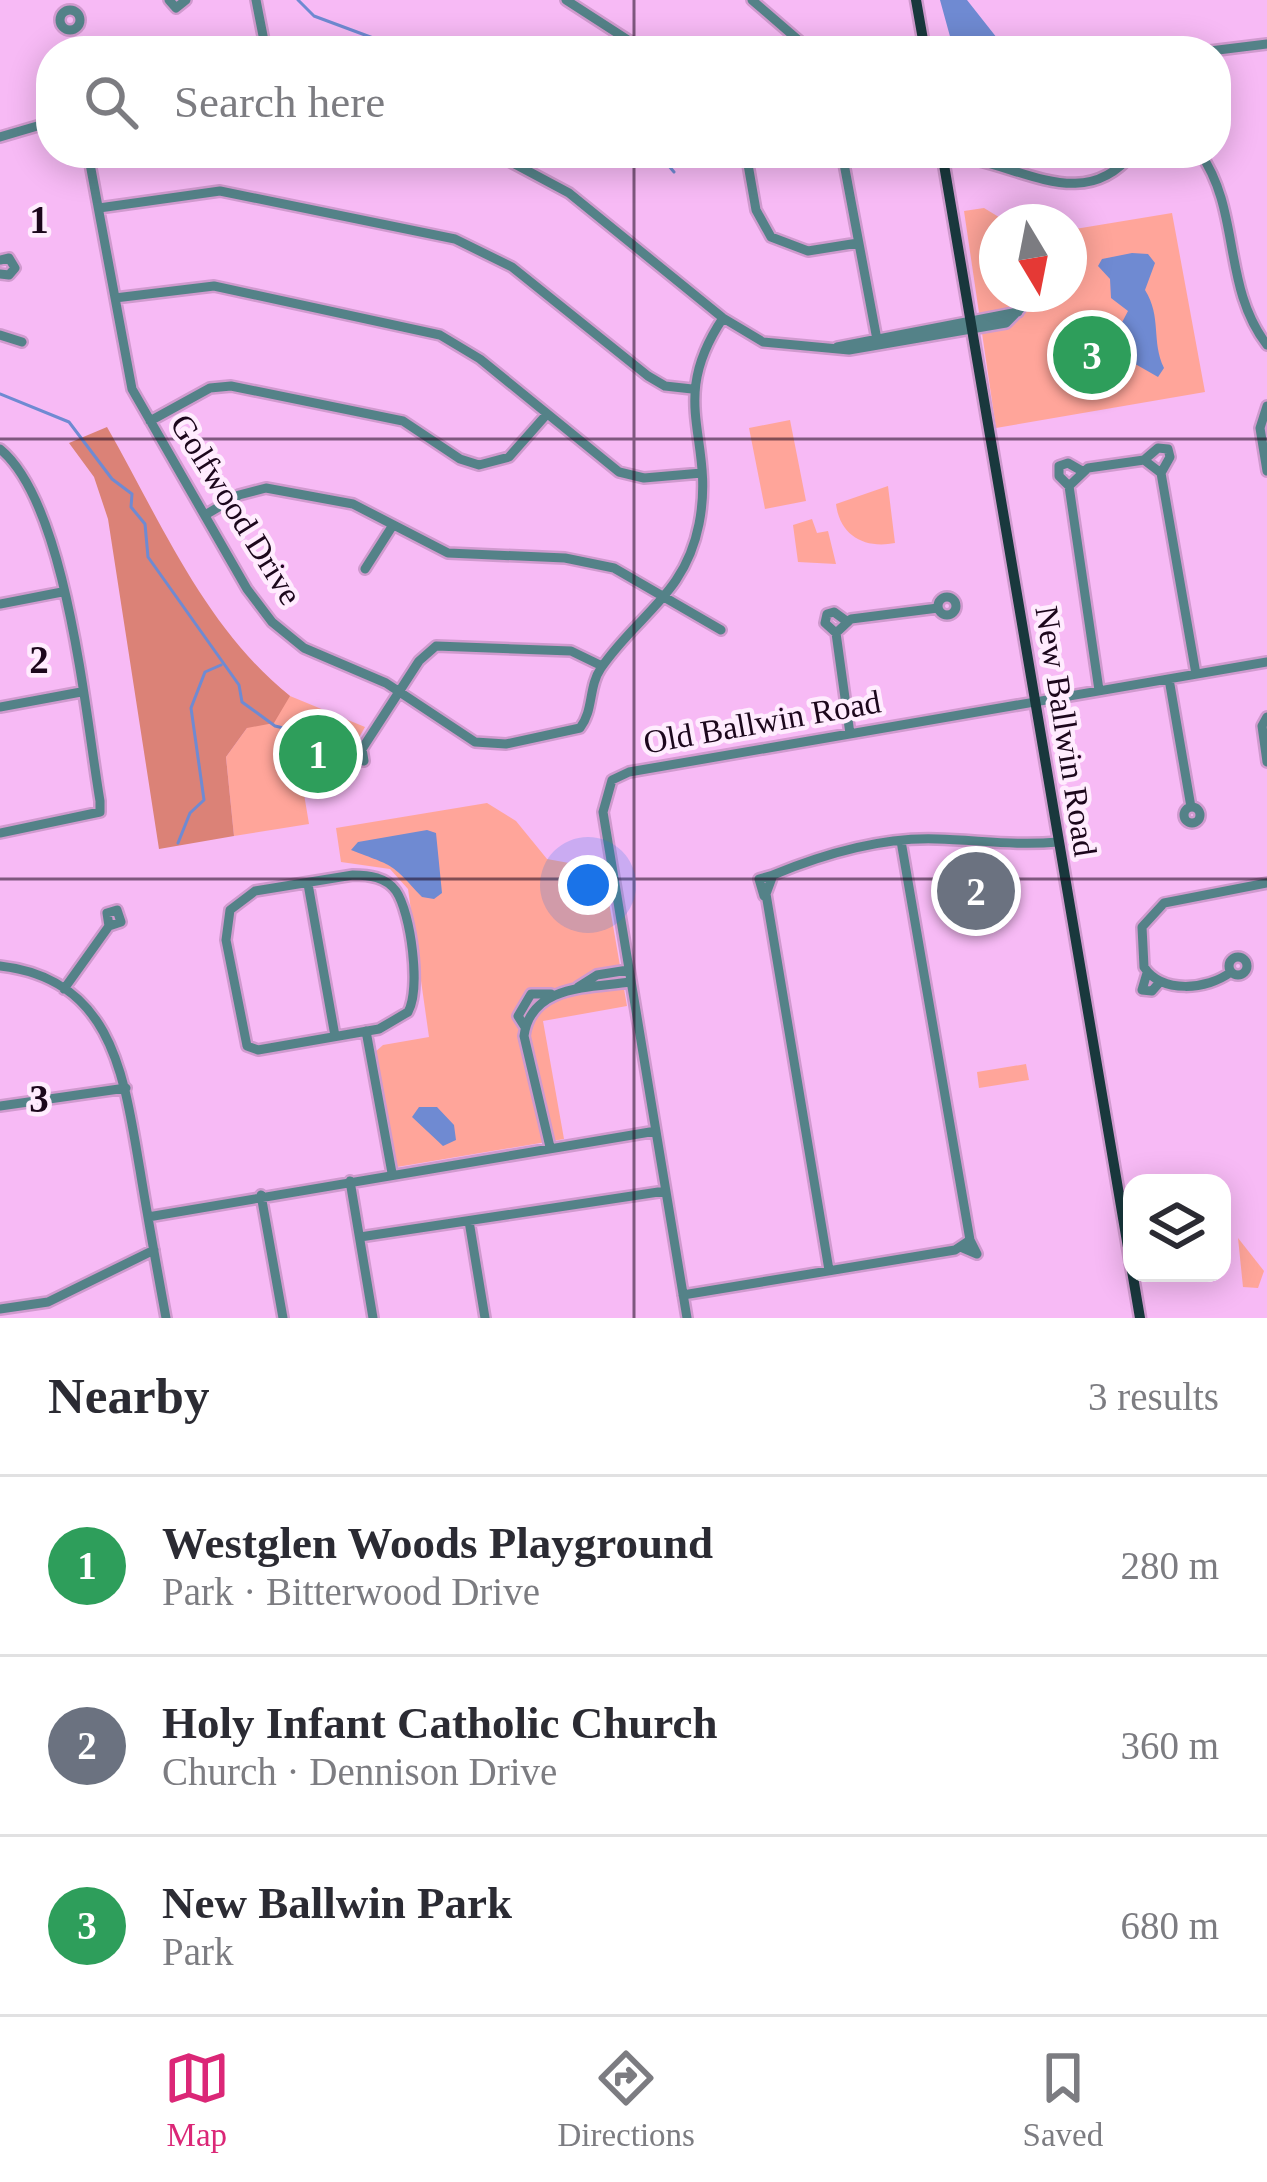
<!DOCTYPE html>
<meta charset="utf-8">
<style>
:root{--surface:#fff;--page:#f2f2f3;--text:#2b2b33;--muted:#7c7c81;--line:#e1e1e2;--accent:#db2777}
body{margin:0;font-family:"Times New Roman",serif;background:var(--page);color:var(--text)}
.controls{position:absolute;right:36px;bottom:36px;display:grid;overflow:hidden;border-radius:24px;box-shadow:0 6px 30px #0003}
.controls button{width:108px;height:108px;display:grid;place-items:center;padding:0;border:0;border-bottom:3px solid var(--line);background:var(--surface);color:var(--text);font:60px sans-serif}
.compass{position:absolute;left:979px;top:204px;width:108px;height:108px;border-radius:50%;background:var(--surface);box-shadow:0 6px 30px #0003;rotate:170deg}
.you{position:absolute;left:588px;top:885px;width:42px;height:42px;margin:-30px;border:9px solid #fff;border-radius:50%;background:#1a73e8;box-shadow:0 0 0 18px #1a73e833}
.badge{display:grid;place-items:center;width:78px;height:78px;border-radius:50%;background:var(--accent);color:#fff;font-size:39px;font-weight:700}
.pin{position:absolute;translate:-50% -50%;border:6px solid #fff;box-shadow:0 3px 12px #0006}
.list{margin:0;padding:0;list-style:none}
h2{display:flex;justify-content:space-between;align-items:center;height:156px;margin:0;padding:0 48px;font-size:51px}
h2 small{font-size:39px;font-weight:400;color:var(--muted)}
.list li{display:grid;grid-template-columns:78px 1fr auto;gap:36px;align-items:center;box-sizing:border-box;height:180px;padding:0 48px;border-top:3px solid var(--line)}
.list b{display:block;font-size:45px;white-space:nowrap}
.list p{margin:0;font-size:39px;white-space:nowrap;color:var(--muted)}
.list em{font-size:39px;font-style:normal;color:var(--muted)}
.icon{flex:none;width:66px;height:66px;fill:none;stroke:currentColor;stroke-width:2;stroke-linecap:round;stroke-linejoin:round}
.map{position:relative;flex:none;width:1267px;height:1318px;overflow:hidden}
.search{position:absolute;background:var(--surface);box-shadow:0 6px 30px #0003;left:36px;right:36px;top:36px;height:132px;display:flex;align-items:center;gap:30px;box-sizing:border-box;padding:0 42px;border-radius:48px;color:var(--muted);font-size:45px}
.sheet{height:696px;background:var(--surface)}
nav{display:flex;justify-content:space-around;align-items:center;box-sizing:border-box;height:168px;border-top:3px solid var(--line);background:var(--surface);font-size:33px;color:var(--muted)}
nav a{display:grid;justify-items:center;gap:6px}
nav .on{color:var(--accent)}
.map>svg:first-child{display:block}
.green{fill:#ffa59a}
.forest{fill:#db8277}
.water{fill:#6f8ad2}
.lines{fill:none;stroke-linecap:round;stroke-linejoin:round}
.stream{stroke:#6f8ad2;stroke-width:3}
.minor-casing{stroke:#d09ace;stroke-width:14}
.major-casing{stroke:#d09ace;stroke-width:15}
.minor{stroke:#548288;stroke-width:9}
.major{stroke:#19383d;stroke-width:10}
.grid{fill:none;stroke:#1c071c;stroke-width:3;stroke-opacity:0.55}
.labels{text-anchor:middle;stroke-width:9;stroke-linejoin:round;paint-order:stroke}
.street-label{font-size:33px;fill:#1c071c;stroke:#ffecfe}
.grid-label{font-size:39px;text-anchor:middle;font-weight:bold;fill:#1c071c;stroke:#ffecfe;stroke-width:9;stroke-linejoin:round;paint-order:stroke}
</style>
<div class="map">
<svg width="1267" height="1318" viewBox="0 0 1267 1318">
<rect width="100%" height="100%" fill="#f7baf5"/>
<path class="green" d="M984,208L1007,222H997V294H1069V230L1172,213L1205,392L996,428L964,211Z
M790,420L806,501L765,509L749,428Z
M888,486L895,543C865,549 840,536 836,504Z
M812,519L817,533L828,531L836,564L798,562L793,525Z
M261,673L290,696L365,727L345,762L301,776L309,824L234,836L226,757L247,728Z
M487,803L516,821L547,859L580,865L602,862L627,1006L543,1021L564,1139L397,1167L374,1053L383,1045L429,1037L408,889L390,869L341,862L336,828Z
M1026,1064L1029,1080L979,1088L977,1072Z
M1238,1238L1264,1271L1258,1288L1243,1287Z"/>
<path class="forest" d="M107,427C160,520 205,628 290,696L274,723L247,728L226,757L234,836L159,849L108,519L94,477L69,443Z"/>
<path class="water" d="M940,0H967L997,38L1020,42L1022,51H954Z
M1132,253L1148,254L1155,263L1145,290C1162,317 1151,341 1164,368L1158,377L1123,357L1118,330L1128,311L1111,298L1110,279L1098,266L1102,259Z
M427,830L436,833L442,893L434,899L422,897C390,862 395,867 351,850L358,842Z
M419,1107H437L454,1125L456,1140L443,1146L412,1117Z"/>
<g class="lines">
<path class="stream" d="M298,0L314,16L408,51
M658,153L674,172
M0,394L69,422L112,479L132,494L131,507L145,524L148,557L239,685L242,702L275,726L351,744
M178,843L190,813L204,800L191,708L205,672L221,665"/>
<defs>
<path id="minor" d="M169,0L176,8L186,0
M256,0L266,51
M566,0L645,51
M752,0L811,51
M60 20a10 10 0 1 1 20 0a10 10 0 1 1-20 0Z
M1210,51L1267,44
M0,137L51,122
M88,153L132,389L247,589L272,622L304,648L386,683L475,742L506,744L580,728C594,710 588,687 601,668C638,614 685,595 699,524C716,438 666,403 723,318
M494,153L569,193L723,318L763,342L849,350L1006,323L1020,309V294
M746,153L756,210L771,237L808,251L858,243
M842,153L878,345
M1200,153C1241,211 1222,287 1267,345
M942,157C1008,153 1078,221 1133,153
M99,208L220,191L455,239L512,267L648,376L665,386L692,389
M0,260L9,258L15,268L9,275L0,274
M115,298L214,286L440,335L480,359L619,472L644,478L702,473
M0,335L22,342
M837,347L1018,312
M1267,406L1260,428L1267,471
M150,421L210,388L231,386L403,421L460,459L479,465L509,457L547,414
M0,449C67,504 85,713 100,801V812L0,833
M1144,460L1161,473L1196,674
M1144,460L1158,448L1168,449L1170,457L1161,473
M1069,486L1059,476V466L1068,463L1082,471
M205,515L239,495L266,488L353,504L448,553L565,558L614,568L721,630
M365,569L393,525
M938 606a9 9 0 1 1 18 0a9 9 0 1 1-18 0Z
M0,604L62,592
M836,633L825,623L827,614L834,612L845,620
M1169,679L1191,807
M1099,690L1069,486L1088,468L1144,460
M0,707L81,692
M1267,717L1262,726L1267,762
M850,734L836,633L851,619L938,608
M364,761L362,749L419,661L436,646L571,651L602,666
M1184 815a8 8 0 1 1 16 0a8 8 0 1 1-16 0Z
M353,875C369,875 386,877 396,891C411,913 421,989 408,1012L379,1029L258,1050L247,1046L226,940L230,910L255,891Z
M308,884L335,1036
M764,896L759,879L773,875
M1229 966a9 9 0 1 1 18 0a9 9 0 1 1-18 0Z
M0,966C114,979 124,1078 140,1170C148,1219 157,1269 166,1318
M1231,972C1207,990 1162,994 1144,967L1142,927L1164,903L1267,883
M1147,973L1142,990L1152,991L1159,983
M578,987L597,975L628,970
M64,989L109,926L121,922L117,910L107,913L109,926
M525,1027L518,1016L531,994H551
M366,1031L392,1173
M0,1106L126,1088
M550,1147L524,1036C531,984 590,988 630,982
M350,1181L373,1318
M261,1195L283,1318
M148,1217L656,1131
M469,1221L485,1318
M360,1237L665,1191
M963,1248L977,1254L970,1240
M829,1270L766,894L773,875C824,854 881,837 937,839C978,840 1016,846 1058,842
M683,1295L955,1250L970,1240L901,841
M0,1309L48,1302L154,1250
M687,1318L603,812L612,780L629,772L1267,662"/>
<path id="major" d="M916,0L925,51
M942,153L1140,1318"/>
</defs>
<use href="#minor" class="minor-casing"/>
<use href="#major" class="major-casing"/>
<use href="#minor" class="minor"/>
<use href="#major" class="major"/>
</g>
<path class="grid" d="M634,0V51M634,153V1318M0,439H1267M0,879H1267"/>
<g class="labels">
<g class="street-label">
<text transform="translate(237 509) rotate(58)" y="12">Golfwood Drive</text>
<text transform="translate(762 721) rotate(-10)" y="12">Old Ballwin Road</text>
<text transform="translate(1067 731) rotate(81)" y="12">New Ballwin Road</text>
</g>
</g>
<g class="grid-label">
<text x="39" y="233">1</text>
<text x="39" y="673">2</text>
<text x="39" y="1112">3</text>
</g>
</svg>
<div class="controls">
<button><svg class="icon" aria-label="layers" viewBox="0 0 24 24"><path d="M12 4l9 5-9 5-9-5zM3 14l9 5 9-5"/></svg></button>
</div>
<svg class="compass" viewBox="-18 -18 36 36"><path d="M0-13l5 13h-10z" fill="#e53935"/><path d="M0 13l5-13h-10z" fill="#7c7c81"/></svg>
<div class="you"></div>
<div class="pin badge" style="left:318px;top:754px;background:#2e9e5b">1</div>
<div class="pin badge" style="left:976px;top:891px;background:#6b7280">2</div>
<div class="pin badge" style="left:1092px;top:355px;background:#2e9e5b">3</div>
<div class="search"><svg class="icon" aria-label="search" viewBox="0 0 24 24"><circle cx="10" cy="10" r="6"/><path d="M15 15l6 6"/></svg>Search here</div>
</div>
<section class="sheet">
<h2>Nearby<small>3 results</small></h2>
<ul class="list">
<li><span class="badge" style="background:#2e9e5b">1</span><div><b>Westglen Woods Playground</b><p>Park · Bitterwood Drive</p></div><em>280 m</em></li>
<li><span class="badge" style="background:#6b7280">2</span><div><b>Holy Infant Catholic Church</b><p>Church · Dennison Drive</p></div><em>360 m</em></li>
<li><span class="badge" style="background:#2e9e5b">3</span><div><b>New Ballwin Park</b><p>Park</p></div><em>680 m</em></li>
</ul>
</section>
<nav>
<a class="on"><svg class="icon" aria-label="map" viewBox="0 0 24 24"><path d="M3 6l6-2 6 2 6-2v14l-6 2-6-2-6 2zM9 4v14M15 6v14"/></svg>Map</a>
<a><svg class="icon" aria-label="directions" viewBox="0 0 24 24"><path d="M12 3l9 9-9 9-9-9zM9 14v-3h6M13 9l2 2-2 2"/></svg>Directions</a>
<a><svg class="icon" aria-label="saved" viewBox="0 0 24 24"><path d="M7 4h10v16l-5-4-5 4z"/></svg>Saved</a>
</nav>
